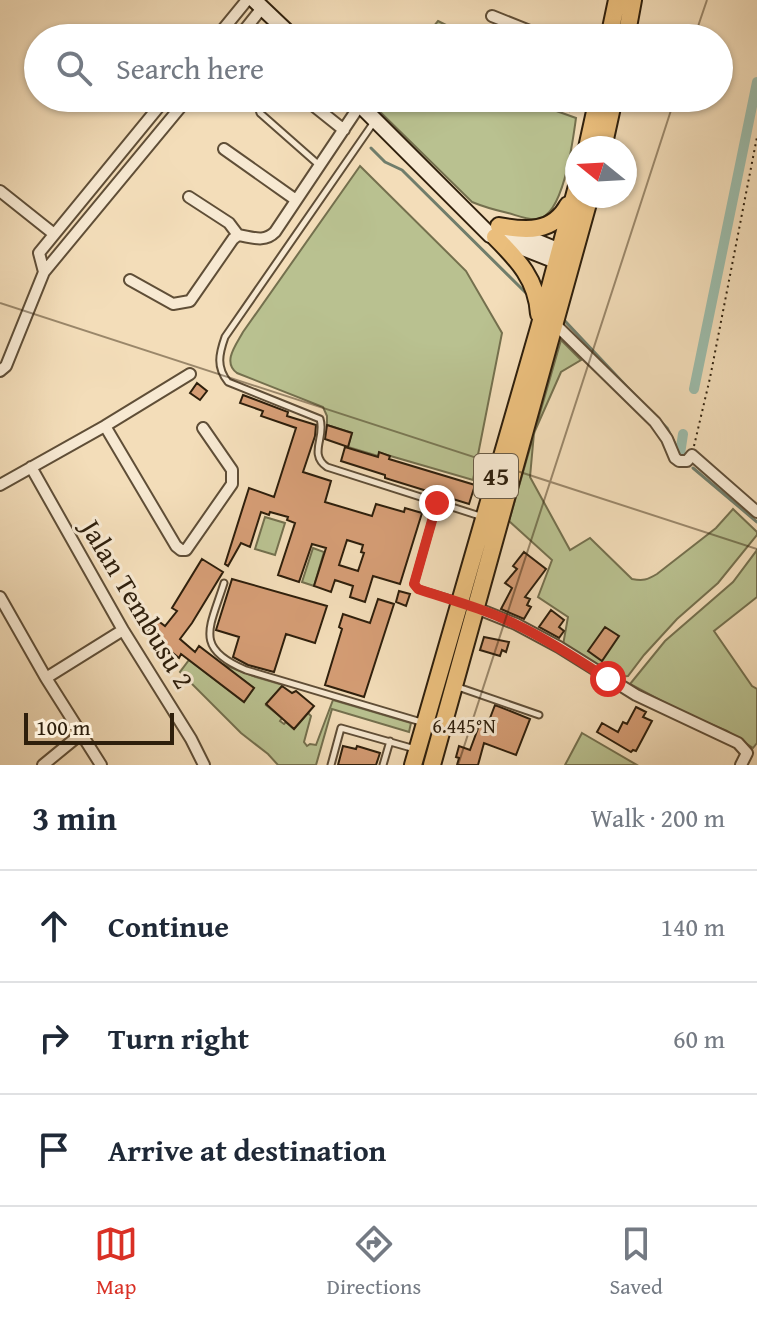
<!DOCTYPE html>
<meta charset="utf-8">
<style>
:root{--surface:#fff;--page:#f6f6f7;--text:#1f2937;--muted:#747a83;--line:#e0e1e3;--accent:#d93025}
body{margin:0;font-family:"Gentium Book Plus",serif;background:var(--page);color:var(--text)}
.compass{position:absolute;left:565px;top:136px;width:72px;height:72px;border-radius:50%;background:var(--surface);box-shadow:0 2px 6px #0004;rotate:288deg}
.scale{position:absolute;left:24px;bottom:20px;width:150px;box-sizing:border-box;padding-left:8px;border:4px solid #2e1f0c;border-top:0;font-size:22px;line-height:28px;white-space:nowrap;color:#2e1f0c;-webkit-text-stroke:6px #f7e9d2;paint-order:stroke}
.stop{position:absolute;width:24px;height:24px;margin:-18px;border:6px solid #d93025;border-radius:50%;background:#fff}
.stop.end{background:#d93025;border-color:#fff;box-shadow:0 2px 8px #0008}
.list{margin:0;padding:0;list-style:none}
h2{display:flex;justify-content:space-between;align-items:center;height:104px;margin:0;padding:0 32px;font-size:34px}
h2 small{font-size:26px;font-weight:400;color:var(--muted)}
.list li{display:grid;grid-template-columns:52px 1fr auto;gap:24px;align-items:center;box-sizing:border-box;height:112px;padding:0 32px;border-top:2px solid var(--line)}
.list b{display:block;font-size:30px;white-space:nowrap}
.list em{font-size:26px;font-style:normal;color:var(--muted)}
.icon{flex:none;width:44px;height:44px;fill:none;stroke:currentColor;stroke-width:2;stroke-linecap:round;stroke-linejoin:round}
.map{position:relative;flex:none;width:757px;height:765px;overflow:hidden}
.search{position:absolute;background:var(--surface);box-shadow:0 2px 6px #0004;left:24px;right:24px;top:24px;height:88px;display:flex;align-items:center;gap:20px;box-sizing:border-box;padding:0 28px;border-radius:44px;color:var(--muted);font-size:30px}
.sheet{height:440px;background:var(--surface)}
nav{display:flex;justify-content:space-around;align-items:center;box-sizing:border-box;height:112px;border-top:2px solid var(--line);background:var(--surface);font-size:22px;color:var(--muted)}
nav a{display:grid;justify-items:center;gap:4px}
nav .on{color:var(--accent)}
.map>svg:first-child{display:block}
.green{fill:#b9c190;stroke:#74704e;stroke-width:2}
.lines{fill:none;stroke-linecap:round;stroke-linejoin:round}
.stream{stroke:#707d6b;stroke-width:3}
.canal{stroke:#9cbcab;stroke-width:10}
.building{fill:#d59d75;stroke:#2e1f0c;stroke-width:2;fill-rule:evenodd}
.service-casing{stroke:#5f4e37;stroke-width:9}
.minor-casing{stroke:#5f4e37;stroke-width:14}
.secondary-casing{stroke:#2e1f0c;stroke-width:18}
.trunk-casing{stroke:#2e1f0c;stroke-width:20}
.path{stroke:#2e1f0c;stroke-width:2;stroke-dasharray:2 4;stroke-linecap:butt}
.service{stroke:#f7e9d2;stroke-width:5}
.minor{stroke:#f7e9d2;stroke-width:10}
.secondary{stroke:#f7e9d2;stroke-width:14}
.trunk{stroke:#eabe7c;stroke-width:16}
.route{stroke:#d93025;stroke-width:10}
.ticks{fill:none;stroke:#2e1f0c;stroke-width:2;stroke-opacity:0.45}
.labels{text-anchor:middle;stroke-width:6;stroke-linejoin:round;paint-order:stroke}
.shield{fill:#f7e9d2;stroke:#6a5c47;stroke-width:2}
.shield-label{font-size:26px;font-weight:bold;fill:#2e1f0c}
.street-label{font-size:28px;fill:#2e1f0c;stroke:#f7e9d2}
.ticks-label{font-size:20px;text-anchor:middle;fill:#2e1f0c;stroke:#f7e9d2;stroke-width:6;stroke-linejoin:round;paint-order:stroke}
</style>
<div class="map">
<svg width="757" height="765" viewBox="0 0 757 765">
<rect width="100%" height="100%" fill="#f3ddb9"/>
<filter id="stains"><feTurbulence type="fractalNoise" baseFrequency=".0025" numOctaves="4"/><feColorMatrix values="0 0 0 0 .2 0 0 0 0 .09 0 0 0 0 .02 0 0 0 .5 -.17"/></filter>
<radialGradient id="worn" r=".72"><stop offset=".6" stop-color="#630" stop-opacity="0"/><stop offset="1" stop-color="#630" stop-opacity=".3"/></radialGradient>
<path class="green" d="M438,21L472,38H424Z
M377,98H554L551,109L576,118C573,139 564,215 538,219C529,221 516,215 508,213C495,210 484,207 472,202L372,104Z
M360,166L466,271L502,333L473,480L380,453L378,456L348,447L352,433L327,425V416L323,407L237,373C222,362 236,345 243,332Z
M561,340L581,360L561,372L534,433L530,477L570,550L590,538L632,579C643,581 647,580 657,574L716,528L733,509L757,532V535L718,583L677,619L644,655L628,676C608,679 580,656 563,645L568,617L538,597L552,560L509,521Z
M265,517L285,523L275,555L255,549Z
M313,548L324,552L314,586L302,582Z
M757,550V597L714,631L752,686L757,689V743L753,748L727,731L684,713L630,684L665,641L733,582Z
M189,660L244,702L254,688L222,664L256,677L283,685L266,705L282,718L280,721L284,724L286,722L294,729L308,713L311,716L304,742L307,746L310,744L316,745L333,700L411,723L409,732L332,709L316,765H278L268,754L241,733L180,672Z
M582,733L637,765H565Z"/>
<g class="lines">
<path class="stream" d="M371,148L385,162L402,170L525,292
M565,321L645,406
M659,420L667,428L680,454
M693,468L757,522"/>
<path class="canal" d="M694,389L757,82
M680,454L683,434"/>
</g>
<path class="building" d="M559,98H573L569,111L556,107Z
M197,383L207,391L200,400L190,393Z
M243,395L288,412L287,416L316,425L315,436L303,472L331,481L325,502L372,516L376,504L404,512L405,508L422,513L400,584L373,576L365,602L350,597L353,586L335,580L331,592L314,586L326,548L312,544L299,582L278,575L295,523L287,520L288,517L270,512L269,515L261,512L250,547L241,543L228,566L225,564L249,488L274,497L296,428L261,416L263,411L240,403ZM347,540L363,545L361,552L364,553L358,571L339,565Z
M327,425L352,433L348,447L325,439Z
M345,447L378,457L379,452L390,456L389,459L475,485L469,504L385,478V475L341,461Z
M524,552L546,569L525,597L530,599L527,605L531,607L524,619L501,609L512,588L505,583L517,569L513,566Z
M202,559L223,572L192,623L180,639L195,652L199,646L254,688L244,702L181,654L179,658L147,632L157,620L165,626L177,611L172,608Z
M232,579L327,606L315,643L286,634L274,672L248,665L233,657L239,637L216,630Z
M399,591L410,594L406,606L396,602Z
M378,599L394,604L364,697L325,685L342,629L339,627L343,614L370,623Z
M551,610L564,620L559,627L564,631L559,638L539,627Z
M605,627L619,636L602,661L588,651Z
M484,637L509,642L506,652L502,650L500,656L480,650Z
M282,686L292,693L296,691L314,706L294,729L266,704Z
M495,705L530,719L516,755L484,743L478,765H457L459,758L456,757L459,746L470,750L480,723L487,726Z
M636,707L646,712L643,717L652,721L636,751L633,750L631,752L597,732L602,723L618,732L623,722L627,724Z
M343,746L356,749L357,746L380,753L376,765H338Z"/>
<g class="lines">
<defs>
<path id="service" d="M364,38L366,35
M264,98C260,103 257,106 260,113L319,165
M374,122L225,337C219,354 216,367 228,382L320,419C326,437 308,454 327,467L483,517
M437,503L414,584L418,589L457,601
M224,583C210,628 193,648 246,670L421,722
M455,686L539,715
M331,765L341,728L415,749
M383,765L390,741"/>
<path id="minor" d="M492,16L547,38
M216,38L247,0
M238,38L262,8
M304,98L344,130
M224,149L296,200
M0,191L54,234
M189,197L229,223L238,235
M44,272L39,253L166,98
M130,280L173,304L190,301L233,239L238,235C252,237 264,243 275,232L360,105
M555,324L655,422L667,439L675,458L679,461H687L692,455L757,512
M0,371L6,366L44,272L188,98
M105,426L176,546L181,550H186L232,484V470L203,428
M31,467L123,630L191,739L204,765
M0,485L105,426L190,374
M0,597L46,678L101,765
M476,608L516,624L559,647L636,695L738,743L747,753L741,765
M46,678L123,630
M43,765L82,733"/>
<path id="secondary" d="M254,0L294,38
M353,98L490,235L566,265
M509,230L567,254"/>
<path id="trunk" d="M609,38L617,0
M626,38L633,0
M587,148L598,98
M603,148L614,98
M499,226C526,231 553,233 568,205
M495,237C518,260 537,280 539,314
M413,765L539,328L577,186
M432,765L590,196"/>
</defs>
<use href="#service" class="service-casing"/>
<use href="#minor" class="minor-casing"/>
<use href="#secondary" class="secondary-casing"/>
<use href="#trunk" class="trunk-casing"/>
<path class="path" d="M694,446L710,378L757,137"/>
<use href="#service" class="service"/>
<use href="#minor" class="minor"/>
<use href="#secondary" class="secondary"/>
<use href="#trunk" class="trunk"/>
</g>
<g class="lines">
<path class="route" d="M437,503L414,584L418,589C451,600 485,609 517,625C549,640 578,660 608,679"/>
</g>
<path class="ticks" d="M694,38L707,0M0,303L757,549M458,765L675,98"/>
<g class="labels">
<rect class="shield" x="474" y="454" width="44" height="44" rx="6"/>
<g class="shield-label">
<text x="496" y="485">45</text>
</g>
<g class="street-label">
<text transform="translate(138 604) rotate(59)" y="10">Jalan Tembusu 2</text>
</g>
</g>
<g class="ticks-label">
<text x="464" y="733">6.445°N</text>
</g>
<rect width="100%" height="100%" filter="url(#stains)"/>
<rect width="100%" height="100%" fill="url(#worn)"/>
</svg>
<svg class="compass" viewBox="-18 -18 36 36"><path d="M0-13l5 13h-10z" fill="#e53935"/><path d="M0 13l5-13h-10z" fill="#747a83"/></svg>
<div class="scale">100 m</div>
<div class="stop" style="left:608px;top:679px"></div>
<div class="stop end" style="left:437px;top:503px"></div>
<div class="search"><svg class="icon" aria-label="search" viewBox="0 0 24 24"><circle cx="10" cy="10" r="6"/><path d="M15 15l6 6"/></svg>Search here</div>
</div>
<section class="sheet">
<h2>3 min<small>Walk · 200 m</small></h2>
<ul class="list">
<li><svg class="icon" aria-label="ahead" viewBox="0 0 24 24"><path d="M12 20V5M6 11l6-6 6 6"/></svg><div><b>Continue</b></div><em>140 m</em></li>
<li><svg class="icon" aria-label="right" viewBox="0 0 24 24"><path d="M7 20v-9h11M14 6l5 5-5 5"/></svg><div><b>Turn right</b></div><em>60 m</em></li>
<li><svg class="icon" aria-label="arrive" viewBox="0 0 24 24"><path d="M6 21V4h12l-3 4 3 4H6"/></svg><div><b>Arrive at destination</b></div></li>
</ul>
</section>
<nav>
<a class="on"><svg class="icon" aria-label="map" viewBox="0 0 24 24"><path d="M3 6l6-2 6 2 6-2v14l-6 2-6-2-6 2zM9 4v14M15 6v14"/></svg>Map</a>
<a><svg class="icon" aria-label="directions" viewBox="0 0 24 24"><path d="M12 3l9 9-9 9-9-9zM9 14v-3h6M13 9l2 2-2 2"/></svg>Directions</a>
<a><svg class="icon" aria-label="saved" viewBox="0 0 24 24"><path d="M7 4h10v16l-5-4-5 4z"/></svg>Saved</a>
</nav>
